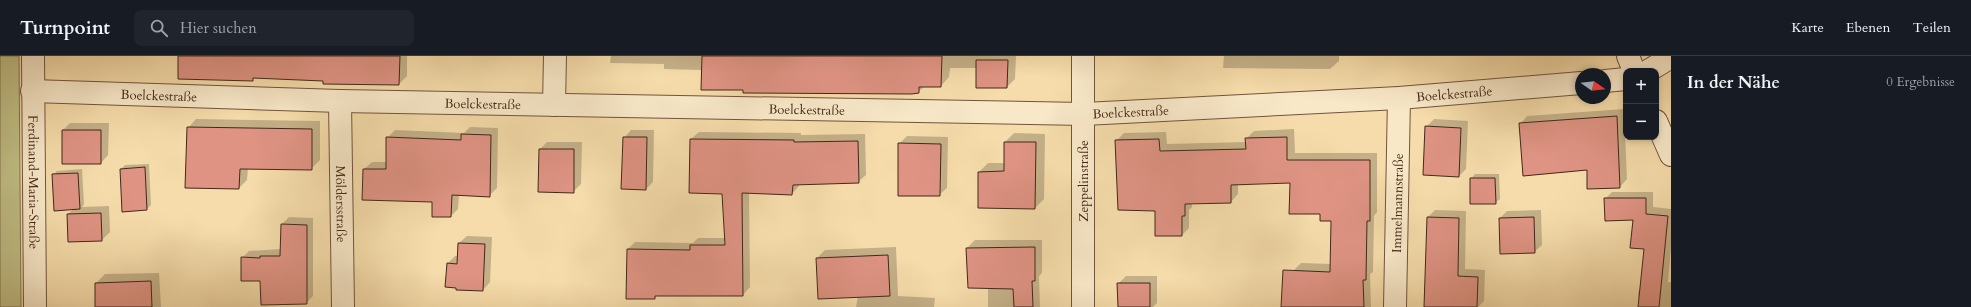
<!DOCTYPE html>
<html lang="de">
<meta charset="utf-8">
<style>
:root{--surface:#171b24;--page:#20242c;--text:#f1f3f6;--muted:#9ea1a6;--line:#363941}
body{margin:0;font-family:Cardo,serif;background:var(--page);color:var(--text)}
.controls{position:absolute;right:12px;top:12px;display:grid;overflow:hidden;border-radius:8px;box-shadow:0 2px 6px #0003}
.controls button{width:36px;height:36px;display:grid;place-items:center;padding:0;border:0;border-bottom:1px solid var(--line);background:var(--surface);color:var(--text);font:20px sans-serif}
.compass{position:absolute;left:1575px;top:12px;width:36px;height:36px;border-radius:50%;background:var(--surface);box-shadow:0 2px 6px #0003;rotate:104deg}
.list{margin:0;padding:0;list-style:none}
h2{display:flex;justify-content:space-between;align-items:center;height:52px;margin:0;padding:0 16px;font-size:17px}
h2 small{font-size:13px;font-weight:400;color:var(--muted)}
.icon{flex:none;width:22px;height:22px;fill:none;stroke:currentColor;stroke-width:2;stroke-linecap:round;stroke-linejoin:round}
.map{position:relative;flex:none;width:1671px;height:251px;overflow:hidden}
header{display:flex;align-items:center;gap:24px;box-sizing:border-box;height:56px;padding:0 20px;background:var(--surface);border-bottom:1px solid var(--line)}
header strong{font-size:19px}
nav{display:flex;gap:22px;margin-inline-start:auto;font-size:14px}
.search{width:280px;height:36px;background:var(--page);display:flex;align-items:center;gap:10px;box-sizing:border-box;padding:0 14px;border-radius:8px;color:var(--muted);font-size:15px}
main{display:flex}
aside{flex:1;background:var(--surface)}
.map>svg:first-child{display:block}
.green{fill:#c0bf85;stroke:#82744e}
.shadow{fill:#0003}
.building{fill:#de9383;stroke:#432818}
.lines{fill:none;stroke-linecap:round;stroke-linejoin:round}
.minor-casing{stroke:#70553c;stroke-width:24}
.minor{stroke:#f8e8c8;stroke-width:22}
.labels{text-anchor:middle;stroke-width:4;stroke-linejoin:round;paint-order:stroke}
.street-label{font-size:13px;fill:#432818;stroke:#f8e8c8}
</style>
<header>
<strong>Turnpoint</strong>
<div class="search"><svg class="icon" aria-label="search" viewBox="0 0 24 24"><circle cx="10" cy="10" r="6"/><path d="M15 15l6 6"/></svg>Hier suchen</div>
<nav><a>Karte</a><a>Ebenen</a><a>Teilen</a></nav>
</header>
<main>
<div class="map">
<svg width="1671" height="251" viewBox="0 0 1671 251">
<rect width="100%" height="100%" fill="#f5dcaa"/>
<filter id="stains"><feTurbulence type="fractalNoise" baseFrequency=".005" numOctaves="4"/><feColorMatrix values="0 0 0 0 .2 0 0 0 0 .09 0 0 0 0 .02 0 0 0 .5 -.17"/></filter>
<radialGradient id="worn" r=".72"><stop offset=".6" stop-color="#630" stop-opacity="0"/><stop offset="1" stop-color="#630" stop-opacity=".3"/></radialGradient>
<path class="green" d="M0,0H19L21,251H0Z"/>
<path class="shadow" d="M179,0H407V20L399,28L255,21L252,24Z
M611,0H1016L1015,23L1007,31L977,12H950L949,21L941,30H925L918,36L744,33L702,14L664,13V8L610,7Z
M1224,0H1339V5L1330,13L1223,12Z
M1624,53L1627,123L1620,131L1588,113L1520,68L1527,60Z
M196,63L320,65V104L311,113L248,112L247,124L239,132L188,72Z
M1434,63L1468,65L1466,113L1459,120L1426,71Z
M70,67H109L108,99L101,107L63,74Z
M470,71L498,72L497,132L489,140L459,139L458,153L451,160H433V145L364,143V113L372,106H387V82L395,74L464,77Z
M1294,73L1295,97H1377V156L1374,160L1373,216L1370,218L1371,251H1291L1293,215L1301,207L1331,208L1332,164L1321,157L1291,126L1238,128V138L1231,146L1192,147V151L1189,154V172L1182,179L1156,154L1116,85L1124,77L1166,76L1167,88L1246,86V83L1254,75Z
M631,74H654L653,126L646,133L624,82Z
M699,76L801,77V79L865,78L866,119L858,126L799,128V130L792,138L749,136L750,231L743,239H658L654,242L628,193L635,186L693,187L698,182H725L723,137L690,136L691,83Z
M1014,77L1045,78L1044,143L1035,152L979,116L988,107H1005V86Z
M907,80L948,81L947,132L939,139L899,88Z
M547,86H582L581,128L573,136L540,93Z
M149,108L151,149L147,153L121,113L125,109Z
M82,113L84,148L82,151L109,150L110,176L102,184L69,185L68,158L73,153L53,119L57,115Z
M1475,118H1499L1500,143L1495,147L1471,123Z
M1612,136H1653V151L1671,153V191L1668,226H1671V251H1640L1638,236L1641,233L1646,192L1634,163L1605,143Z
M1435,154L1466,155L1465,213L1485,214L1484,245L1478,251H1425L1428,161Z
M1541,154L1542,189L1534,196L1500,162L1507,155Z
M289,161L313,162V240L306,247L261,224L242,202L249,195L281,193L282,168Z
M467,180L492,181L490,226L483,234L448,207L455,200H459V187Z
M975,184H1042V217L1039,220L1040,251H988V231H969L967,192Z
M896,191L898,240L935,242L934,251H856L858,240L817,202L825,194Z
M159,217L161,251H96V227L105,218Z
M1126,220H1157V247L1153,251H1119L1118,228Z"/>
<path class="building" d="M178,0H400L399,29L323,28V25L253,22V25L178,23Z
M702,0H942L941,31H919V37L912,38L743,37V34H701Z
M976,4H1008L1007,32H976Z
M1617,60L1620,132L1587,133V114L1523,120L1519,67Z
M1425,70L1461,72L1459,121L1423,119Z
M187,71L312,73V114L240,113L239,133L185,132Z
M62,74H101V108H62Z
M461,78L491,79L490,141L452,139L451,161H432V146L362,144L363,113H386V81L461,84Z
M623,81H647L646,134L621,133Z
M1287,81V104H1370V165H1367L1366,224H1363L1364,251H1281L1283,214L1330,216L1331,165H1320V158H1289L1290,127L1231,129V147L1185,148V160H1182V180H1155V155L1118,154L1115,84L1159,83L1160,95L1246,93L1245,82Z
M690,83L794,84V86L858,85L859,127L793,129L792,139L742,137L743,240H655V243H626L627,193L690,194V189H725L722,138L689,137Z
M1004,86H1036L1035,153L978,152V116L1004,115Z
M898,87L941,88L940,140H898Z
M539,93H574V137L538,136Z
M145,111L147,154L122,156L120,113Z
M78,117L80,153L54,155L52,118Z
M1470,122H1495L1496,148H1470Z
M1604,142H1646V158L1668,160L1659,251H1638L1644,193L1630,192L1633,164L1605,165Z
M101,157L102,185L68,186L67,158Z
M1427,161L1459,162L1458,220L1478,221L1477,251H1424Z
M1534,161L1535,197L1500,198L1499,162Z
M281,168L307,169V248L261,249L260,225H241V201L260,202V200H280Z
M458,187L485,188L483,235L456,234V232L445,231L447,207L457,208Z
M1035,191V225H1032L1033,251H1014L1013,233L968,232L966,192Z
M888,199L890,240L818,243L816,202Z
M151,225L152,251H95V227Z
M1117,227H1150V251H1118Z"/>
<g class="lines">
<defs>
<g id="minor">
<path id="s1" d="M33,0L35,251"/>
<path d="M1628,0L1634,15"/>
<path d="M1648,15L1671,1"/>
<path d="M1605,25L1626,23"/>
<path id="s2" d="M32,35L340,45L1084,58L1399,42L1581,27"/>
<path id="s3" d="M340,45L343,251"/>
<path d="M554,49L555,0"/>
<path d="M1656,65L1671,99"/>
<path d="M1083,251V0"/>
<path id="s4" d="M1395,251L1399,42"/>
</g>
</defs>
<use href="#minor" class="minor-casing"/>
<use href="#minor" class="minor"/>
</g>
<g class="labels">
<g class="street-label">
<text dy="5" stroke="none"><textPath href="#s2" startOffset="1423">Boelckestraße</textPath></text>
<text dy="5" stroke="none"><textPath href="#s2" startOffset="127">Boelckestraße</textPath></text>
<text dy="5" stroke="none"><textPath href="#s2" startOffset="451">Boelckestraße</textPath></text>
<text dy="5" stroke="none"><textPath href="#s2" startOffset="775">Boelckestraße</textPath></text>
<text dy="5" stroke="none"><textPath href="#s2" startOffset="1099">Boelckestraße</textPath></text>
<text transform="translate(1083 125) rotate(-90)" y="5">Zeppelinstraße</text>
<text dy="5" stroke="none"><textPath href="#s1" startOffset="126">Ferdinand-Maria-Straße</textPath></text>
<text dy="5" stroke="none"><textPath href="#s4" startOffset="104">Immelmannstraße</textPath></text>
<text dy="5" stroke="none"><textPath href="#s3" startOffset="103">Möldersstraße</textPath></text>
</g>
</g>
<rect width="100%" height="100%" filter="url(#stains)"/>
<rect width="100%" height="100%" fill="url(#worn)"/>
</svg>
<div class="controls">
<button>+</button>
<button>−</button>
</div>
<svg class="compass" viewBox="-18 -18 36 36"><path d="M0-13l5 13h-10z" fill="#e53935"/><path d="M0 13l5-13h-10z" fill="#9ea1a6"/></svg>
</div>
<aside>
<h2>In der Nähe<small>0 Ergebnisse</small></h2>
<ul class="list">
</ul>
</aside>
</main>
